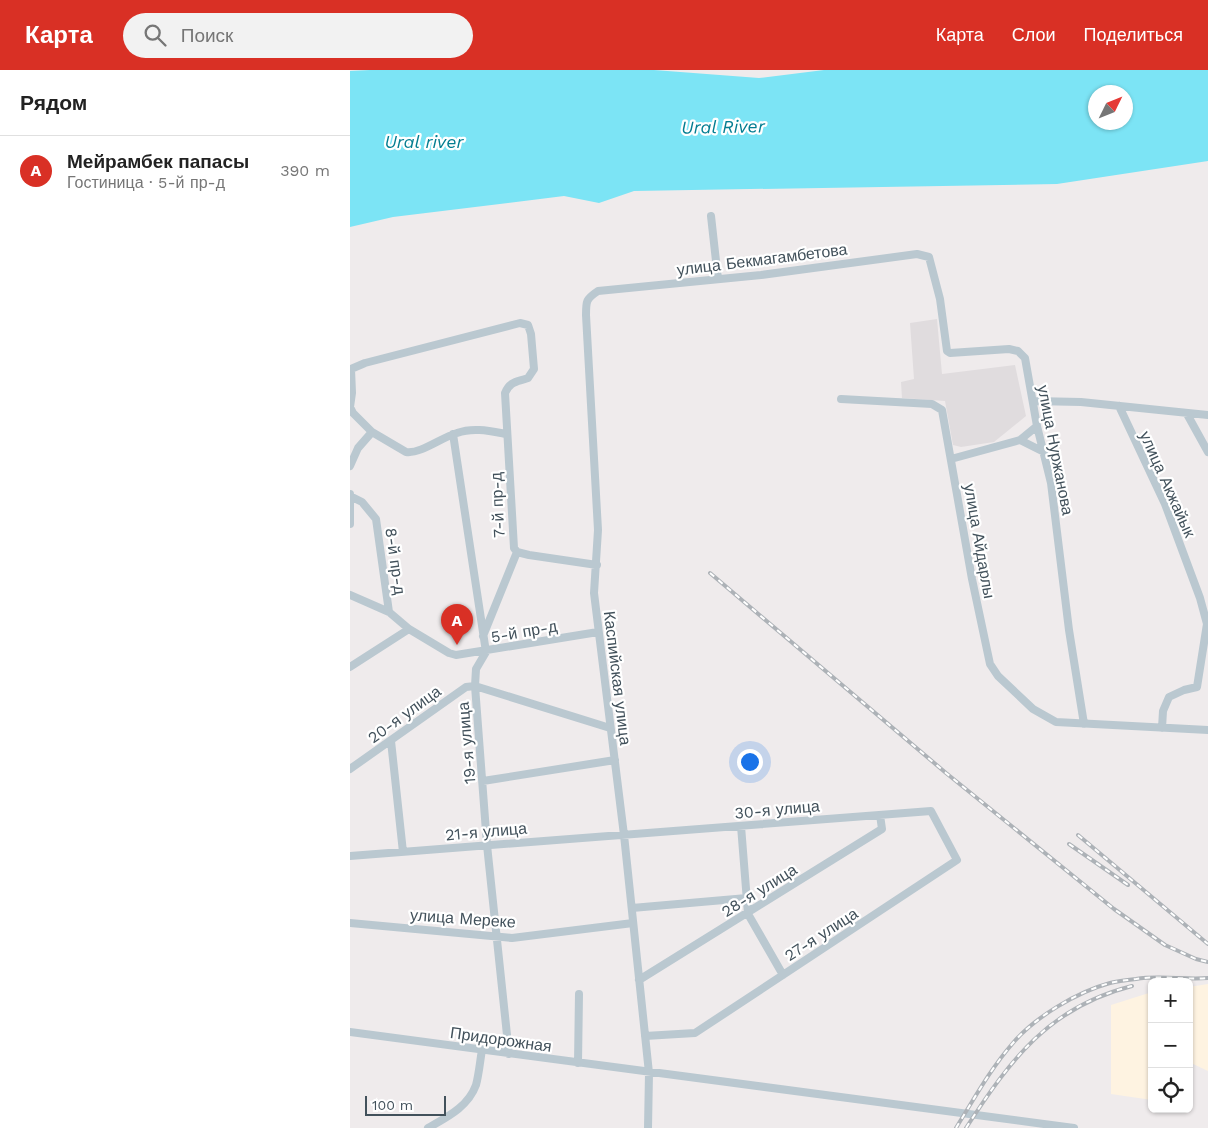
<!DOCTYPE html>
<html lang="ru">
<meta charset="utf-8">
<style>
:root{--surface:#fff;--page:#f2f2f2;--text:#222;--muted:#767676;--line:#e0e0e0;--accent:#d93025}
body{margin:0;font-family:"Work Sans",sans-serif;background:var(--page);color:var(--text)}
.controls{position:absolute;right:15px;bottom:15px;display:grid;overflow:hidden;border-radius:8px;box-shadow:0 1px 4px #0004}
.controls button{width:45px;height:45px;display:grid;place-items:center;padding:0;border:0;border-bottom:1px solid var(--line);background:var(--surface);color:var(--text);font:25px sans-serif}
.compass{position:absolute;left:738px;top:15px;width:45px;height:45px;border-radius:50%;background:var(--surface);box-shadow:0 1px 4px #0004;rotate:47deg}
.scale{position:absolute;left:15px;bottom:12px;width:81px;box-sizing:border-box;padding-left:5px;border:2px solid #42515b;border-top:0;font-size:14px;line-height:18px;white-space:nowrap;color:#42515b;-webkit-text-stroke:4px #fff;paint-order:stroke}
.you{position:absolute;left:399px;top:691px;width:18px;height:18px;margin:-12px;border:4px solid #fff;border-radius:50%;background:#1a73e8;box-shadow:0 0 0 8px #1a73e833}
.badge{display:grid;place-items:center;width:32px;height:32px;border-radius:50%;background:var(--accent);color:#fff;font-size:16px;font-weight:700}
.pin{position:absolute;translate:-50% -41px;filter:drop-shadow(0 1px 2px #0008)}
.pin::after{content:'';position:absolute;top:26px;width:18px;height:15px;background:inherit;clip-path:polygon(0 0,100% 0,50% 100%)}
.list{margin:0;padding:0;list-style:none}
h2{display:flex;justify-content:space-between;align-items:center;height:65px;margin:0;padding:0 20px;font-size:21px}
h2 small{font-size:16px;font-weight:400;color:var(--muted)}
.list li{display:grid;grid-template-columns:32px 1fr auto;gap:15px;align-items:center;box-sizing:border-box;height:70px;padding:0 20px;border-top:1px solid var(--line)}
.list b{display:block;font-size:19px;white-space:nowrap}
.list p{margin:0;font-size:16px;white-space:nowrap;color:var(--muted)}
.list em{font-size:16px;font-style:normal;color:var(--muted)}
.icon{flex:none;width:28px;height:28px;fill:none;stroke:currentColor;stroke-width:2;stroke-linecap:round;stroke-linejoin:round}
.map{position:relative;flex:none;width:858px;height:1058px;overflow:hidden}
header{display:flex;align-items:center;gap:30px;box-sizing:border-box;height:70px;padding:0 25px;background:var(--accent);color:#fff}
header strong{font-size:24px}
nav{display:flex;gap:28px;margin-inline-start:auto;font-size:18px}
.search{width:350px;height:45px;background:var(--page);display:flex;align-items:center;gap:12px;box-sizing:border-box;padding:0 18px;border-radius:28px;color:var(--muted);font-size:19px}
main{display:flex}
aside{flex:1;background:var(--surface)}
.map>svg:first-child{display:block}
.commercial{fill:#fef3e1}
.education{fill:#e0dcde}
.water{fill:#7ce4f5;fill-rule:evenodd}
.lines{fill:none;stroke-linecap:round;stroke-linejoin:round}
.minor{stroke:#bac8d0;stroke-width:8}
.rail-casing{stroke:#adb2b7;stroke-width:4}
.rail{stroke:#fff;stroke-width:2;stroke-dasharray:5.5;stroke-linecap:butt}
.labels{text-anchor:middle;stroke-width:4.5;stroke-linejoin:round;paint-order:stroke}
.street-label{font-size:16px;fill:#42515b;stroke:#fff}
.water-label{font-size:18px;font-style:italic;fill:#037d91;stroke:#fff}
</style>
<header>
<strong>Карта</strong>
<div class="search"><svg class="icon" aria-label="search" viewBox="0 0 24 24"><circle cx="10" cy="10" r="6"/><path d="M15 15l6 6"/></svg>Поиск</div>
<nav><a>Карта</a><a>Слои</a><a>Поделиться</a></nav>
</header>
<main>
<aside>
<h2>Рядом<small></small></h2>
<ul class="list">
<li><span class="badge">A</span><div><b>Мейрамбек папасы</b><p>Гостиница · 5-й пр-д</p></div><em>390 m</em></li>
</ul>
</aside>
<div class="map">
<svg width="858" height="1058" viewBox="0 0 858 1058">
<rect width="100%" height="100%" fill="#efebec"/>
<path class="commercial" d="M858,914V1001L839,992V917Z
M802,922V1030L761,1024V935Z"/>
<path class="education" d="M587,249L592,304L665,295L676,346L644,372L611,377L603,375L595,331L552,328L551,312L564,309L560,253Z"/>
<path class="water" d="M20,0H304L409,8L474,0H858V91L707,114L284,121L249,133L214,126L43,147L0,157V1ZM746,22H776V52H746Z"/>
<g class="lines">
<path class="minor" d="M361,146L368,209
M491,329L582,334L592,340L622,509L640,594L648,606L683,639L706,652L858,660
M683,331L731,332L858,345
M769,336L815,434L850,528L857,554L847,617L834,620L819,627L813,641L812,658
M837,344L858,382
M103,364L136,582L126,599L125,616L137,775L159,984
M156,364C140,361 123,357 107,363C92,367 71,384 56,382L22,362L3,343L0,337L2,323L1,299L15,293L170,253L178,255L181,264L184,299L178,308C167,312 160,311 155,323L164,478L167,482L179,485L247,495
M670,370L687,356
M601,389L670,370L694,382
M0,396L8,378L22,362
M0,426L12,432L26,449L39,542
M0,454V424
M0,525L39,542L59,559L99,583L106,585L248,562
M133,566L167,482
M0,597L59,559
M41,671L53,782
M0,699L116,617L125,616L260,658
M133,711L265,690
M391,756L398,844L433,905
M0,786L581,741L607,790L345,963L295,966
M282,838L397,828
M0,853L162,868L283,853
M289,910L532,759L530,745
M0,962L724,1058
M228,993L229,924
M78,1058C97,1047 118,1037 126,1015C129,1004 130,991 132,980
M298,1058L299,1003L274,765L244,523L248,460L236,245C236,231 236,229 248,221L411,205L567,184L579,187L590,229L597,281L600,283L659,279L668,281L675,288L687,356L701,413L719,560L734,654"/>
<defs>
<path id="rail" d="M360,503L596,703L764,839L815,875L846,889L858,892
M728,765L858,874
M719,774L778,815
M606,1058C624,1029 641,998 663,973C685,947 727,922 760,913C768,911 777,910 786,909C809,905 834,910 858,908
M616,1058C660,990 699,937 782,916"/>
</defs>
<use href="#rail" class="rail-casing"/>
<use href="#rail" class="rail"/>
</g>
<g class="labels">
<g class="street-label">
<text transform="translate(412 189) rotate(-7)" y="6">улица Бекмагамбетова</text>
<text transform="translate(706 380) rotate(79)" y="6">улица Нуржанова</text>
<text transform="translate(818 414) rotate(66)" y="6">улица Акжайык</text>
<text transform="translate(147 435) rotate(-93)" y="6">7-й пр-д</text>
<text transform="translate(630 471) rotate(80)" y="6">улица Айдарлы</text>
<text transform="translate(46 491) rotate(82)" y="6">8-й пр-д</text>
<text transform="translate(174 561) rotate(-10)" y="6">5-й пр-д</text>
<text transform="translate(268 608) rotate(83)" y="6">Каспийская улица</text>
<text transform="translate(54 644) rotate(-36)" y="6">20-я улица</text>
<text transform="translate(116 673) rotate(-95)" y="6">19-я улица</text>
<text transform="translate(427 739) rotate(-5)" y="6">30-я улица</text>
<text transform="translate(136 761) rotate(-5)" y="6">21-я улица</text>
<text transform="translate(409 820) rotate(-32)" y="6">28-я улица</text>
<text transform="translate(113 848) rotate(4)" y="6">улица Мереке</text>
<text transform="translate(471 864) rotate(-33)" y="6">27-я улица</text>
<text transform="translate(151 969) rotate(8)" y="6">Придорожная</text>
</g>
<g class="water-label">
<text transform="translate(373 57) rotate(-1)" y="6">Ural River</text>
<text x="74" y="78">Ural river</text>
</g>
</g>
</svg>
<div class="controls">
<button>+</button>
<button>−</button>
<button><svg class="icon" aria-label="locate" viewBox="0 0 24 24"><circle cx="12" cy="12" r="6"/><path d="M12 2v4M12 18v4M2 12h4M18 12h4"/></svg></button>
</div>
<svg class="compass" viewBox="-18 -18 36 36"><path d="M0-13l5 13h-10z" fill="#e53935"/><path d="M0 13l5-13h-10z" fill="#767676"/></svg>
<div class="scale">100 m</div>
<div class="you"></div>
<div class="pin badge" style="left:107px;top:575px">A</div>
</div>
</main>
